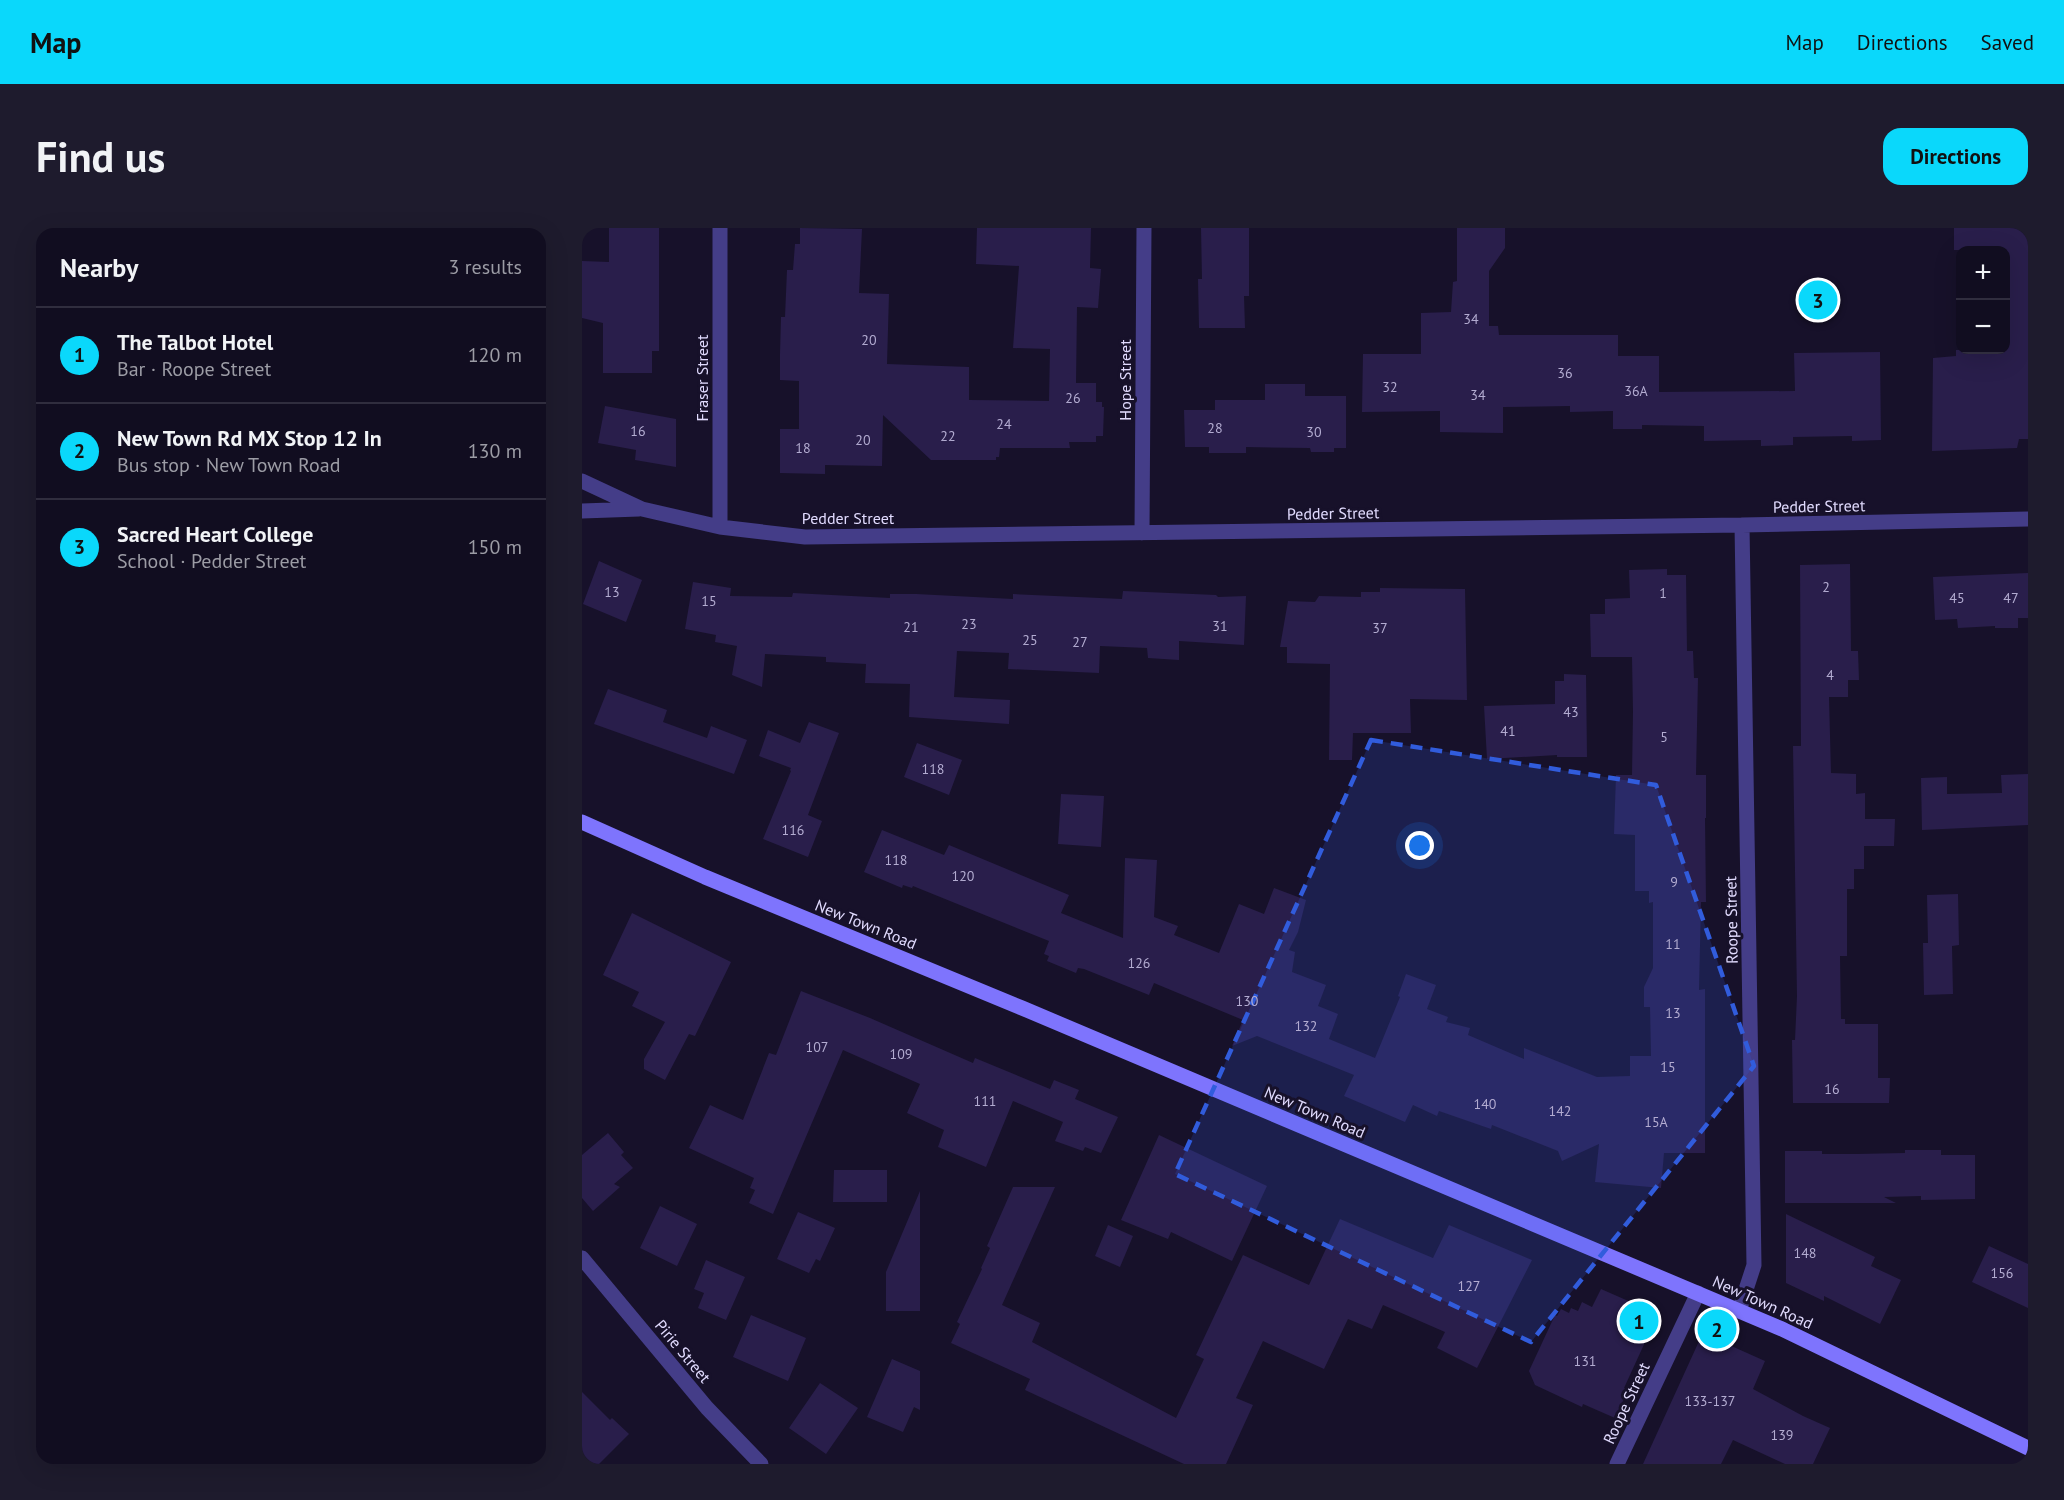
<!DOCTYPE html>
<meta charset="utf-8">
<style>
:root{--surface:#110d20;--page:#1e1b2d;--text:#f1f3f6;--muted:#9c9ca5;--line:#302d3e;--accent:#0ad8fb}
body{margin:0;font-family:"PT Sans",sans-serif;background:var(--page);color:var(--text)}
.controls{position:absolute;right:18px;top:18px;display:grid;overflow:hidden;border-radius:12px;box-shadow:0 6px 24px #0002}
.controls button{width:54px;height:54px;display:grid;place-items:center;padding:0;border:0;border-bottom:2px solid var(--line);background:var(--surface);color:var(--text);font:30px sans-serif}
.you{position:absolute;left:838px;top:618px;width:21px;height:21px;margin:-15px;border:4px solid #fff;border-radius:50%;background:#1a73e8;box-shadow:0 0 0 9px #1a73e833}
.badge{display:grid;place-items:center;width:39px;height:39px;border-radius:50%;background:var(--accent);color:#111;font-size:20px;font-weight:700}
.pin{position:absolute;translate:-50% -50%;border:3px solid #fff;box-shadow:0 2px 6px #0006}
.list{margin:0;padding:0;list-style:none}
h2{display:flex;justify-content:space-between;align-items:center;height:78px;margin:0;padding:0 24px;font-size:26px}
h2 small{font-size:20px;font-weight:400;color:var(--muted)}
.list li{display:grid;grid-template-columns:39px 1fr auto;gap:18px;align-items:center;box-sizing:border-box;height:96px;padding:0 24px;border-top:2px solid var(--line)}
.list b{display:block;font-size:22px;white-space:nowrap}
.list p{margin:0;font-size:20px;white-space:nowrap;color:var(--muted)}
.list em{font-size:20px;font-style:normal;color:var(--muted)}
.map{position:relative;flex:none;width:1446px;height:1236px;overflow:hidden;border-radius:18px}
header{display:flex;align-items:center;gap:36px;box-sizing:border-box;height:84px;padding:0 30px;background:var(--accent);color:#111}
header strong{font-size:28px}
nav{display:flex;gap:33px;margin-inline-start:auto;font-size:21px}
.intro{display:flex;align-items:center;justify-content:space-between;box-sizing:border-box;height:144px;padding:0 36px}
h1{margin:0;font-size:42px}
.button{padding:15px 27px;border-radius:18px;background:var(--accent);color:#111;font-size:21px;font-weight:700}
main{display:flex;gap:36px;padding:0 36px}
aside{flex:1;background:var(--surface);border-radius:18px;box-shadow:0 6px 24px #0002}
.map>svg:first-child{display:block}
.building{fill:#291e4b}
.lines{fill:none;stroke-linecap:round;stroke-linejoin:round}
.street{stroke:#443d88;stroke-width:15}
.secondary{stroke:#7e74fd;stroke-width:15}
.marked{fill:#315cdc;fill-opacity:0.2;stroke:#315cdc;stroke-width:4.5;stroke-dasharray:12 8;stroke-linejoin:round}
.labels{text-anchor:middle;stroke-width:6;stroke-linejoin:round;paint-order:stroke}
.number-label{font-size:14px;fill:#b3acd1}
.street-label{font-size:16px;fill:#e1dbfe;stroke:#17112a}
</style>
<header>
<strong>Map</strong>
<nav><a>Map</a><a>Directions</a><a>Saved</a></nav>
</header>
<div class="intro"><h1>Find us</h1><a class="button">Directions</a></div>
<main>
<aside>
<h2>Nearby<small>3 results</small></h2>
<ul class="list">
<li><span class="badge">1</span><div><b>The Talbot Hotel</b><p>Bar · Roope Street</p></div><em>120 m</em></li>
<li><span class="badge">2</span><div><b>New Town Rd MX Stop 12 In</b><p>Bus stop · New Town Road</p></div><em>130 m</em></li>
<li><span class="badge">3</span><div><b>Sacred Heart College</b><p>School · Pedder Street</p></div><em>150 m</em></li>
</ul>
</aside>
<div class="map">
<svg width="1446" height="1236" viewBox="0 0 1446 1236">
<rect width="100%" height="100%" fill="#17112a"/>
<path class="building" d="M27,0H77V123H70V145H21V95L0,90V33L27,34Z
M218,0L280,1L277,65L307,66L305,136L387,139V172L467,173L468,121L431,120L437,38L394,36L395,0H509L508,40L519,41L516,80L495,79L494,155H514V174H520V179H522L521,208H514V214H487L488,220H418L417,229H414V232H349L301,187L300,238L243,237V246L198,245V201H217V153L198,152V126L199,89H203L205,42H211L213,16H218Z
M619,0H667V68H662L663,100H617L616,51H620Z
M875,0H923V20L907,43V98H916L917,107H1036V128H1077V164L1213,163L1212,125L1298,124L1299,212L1270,213V208L1211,209V217L1179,218V212L1122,213V198L1060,197V201H1031V183L988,184V178L921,179V205L858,204V183L780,184L781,126H839V85L869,84L871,54L875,53Z
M1372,0H1446V211H1437L1435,220L1350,223L1351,130L1374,128V122H1424V22H1372Z
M683,156H723V168H764V220H752V224H729L728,220L664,219V225H627V219H603L602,182H633V172H683Z
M23,178L94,191V239L53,232L54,222L16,215Z
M17,333L60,352L44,394L1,376Z
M1268,336L1269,423H1276L1277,452H1266V469H1247L1249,545L1274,546V566L1283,565V591H1313L1312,618H1282V641H1272V661H1265V728H1258L1259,791H1263V796H1296V850H1308L1307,875H1211L1210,812H1213L1215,768L1211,518H1219L1218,337Z
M1085,341V347H1104L1105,423H1111L1112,450H1116L1114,547H1124V590H1123L1124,674H1119L1117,762L1123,761V925H1082L1079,960L1013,954L1017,916L980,933L976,923L910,897L909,901L857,883L855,888L831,877L823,894L762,868L772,847L675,808L650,818L661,792L572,755L567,767L502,741L496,740L494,745L465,733L467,728L462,726L467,713L331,658L330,660L321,657L320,660L282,644L300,602L362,627L367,617L487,667L479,685L541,710L543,630L575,632L572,689L596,698L592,707L637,725L657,676L682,686L692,660L724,672L716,704L707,722L713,724L710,744L744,757L736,778L756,786L747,811L793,830L818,769L816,768L824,746L854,757L845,781L866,789L864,794L888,800L886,807L942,831V820L1015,849L1048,848V828H1069L1068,779H1062V759L1071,740V674L1067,675V663H1053V607L1032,606L1034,547H1050L1051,484L1050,429H1009L1008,386H1023V371L1048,370L1047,342Z
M1446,345V390H1436V400H1413V398L1376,400L1375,391L1353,392L1351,349Z
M111,354L149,360L148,368L210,369L211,365L308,370V366H334L431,371V366L540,371L541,363L634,367L636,369L664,368L662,417L597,413V432L566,430L565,420L518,418L517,445L426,441L427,425L375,423L372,469L428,472L427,496L327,489L328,456L283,455L284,436L244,434V429L183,426L180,459L150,447L155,418L133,414L134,407L103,401Z
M798,360L883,361L885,472L828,471L829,505H771L770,532H747L748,436L705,435V419H698L706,373L733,374L737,368L779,369V364H798Z
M982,446L1004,447L1005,529H975V527L905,531L902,478L973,476V453H982Z
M26,461L85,482L81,494L125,510L129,498L165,512L152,546L12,496Z
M227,494L257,505L226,587L240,593L226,629L181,611L209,543L208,542L209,540L177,528L186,502L218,515Z
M335,515L380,532L367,567L322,549Z
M1446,546V597L1340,602L1339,550L1365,549V566L1420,565L1419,547Z
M479,566L522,568L519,619L476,616Z
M1376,666L1377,717L1370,718L1371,766L1342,767L1341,715H1346L1345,667Z
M50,685L149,734L113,808L107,806L83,852L62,841V831L83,794L50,778L57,764L21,747Z
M219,763L288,790L391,835L393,830L468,861L472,852L497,862L493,871L536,889L519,925L503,919L501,923L473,913L481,894L431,873L404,939L356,919L362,902L325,885L338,856L261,822L191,986L167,975L173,962L168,960L172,950L107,920L128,877L161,892L187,825L194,827Z
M26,905L42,924L39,927L51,940L32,956L38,959L11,983L0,970V927Z
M577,907L685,958L650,1033L589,1004L586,1011L539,992Z
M1323,922H1359V927H1393V971L1339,972V968L1302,969L1314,975H1203V923H1240V926H1275L1323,925Z
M252,942H305V974H251Z
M431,959H473L420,1077L458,1095L450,1114L594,1190L622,1131L614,1127L661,1027L727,1057L758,991L851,1030L867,997L950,1032L895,1140L855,1120L863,1104L801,1077L790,1101L766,1091L742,1141L681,1113L654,1170L671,1177L644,1236H602L443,1162L448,1151L369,1115L378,1096L375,1094L400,1041L399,1040L408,1020L405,1018Z
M338,963V1083H304V1044Z
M78,978L115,996L95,1038L58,1020Z
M216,984L253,1000L238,1033L234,1031L227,1045L195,1031Z
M1204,986L1293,1029L1289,1038L1319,1052L1298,1096L1242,1068V1073L1204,1055Z
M526,997L551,1008L538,1039L513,1028Z
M1407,1018L1446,1036V1080L1390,1054Z
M124,1032L163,1049L144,1092L116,1080L122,1065L112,1061Z
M1019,1061L1076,1086L1042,1160L1046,1162L1033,1190L1001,1176L1000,1179L953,1157L947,1143L973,1087L975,1088L979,1081L987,1085L989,1080L996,1083L1000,1074L1010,1079Z
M169,1087L224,1110L206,1153L151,1129Z
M1127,1108L1183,1133L1171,1161L1221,1188L1248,1200L1231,1236H1203L1151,1212L1139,1236H1061L1118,1111Z
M310,1131L338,1143V1182L332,1179L321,1204L285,1189Z
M238,1155L276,1180L244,1226L207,1200Z
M0,1164L28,1192L30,1190L47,1206L17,1236H0Z"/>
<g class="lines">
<path class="street" d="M0,253L60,281L138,299L223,309L1160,297L1446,291
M0,283L57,281
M138,299V0
M560,305L562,0
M0,1030L125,1180L179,1236
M1157,1083L1172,1037L1160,297
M1035,1236L1116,1065"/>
<path class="secondary" d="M0,594L123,649L440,780L1200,1101L1446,1220"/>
</g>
<path class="marked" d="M789,512L1074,557L1172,838L949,1114L593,946Z"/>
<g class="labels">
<g class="number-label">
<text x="889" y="96">34</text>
<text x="287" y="117">20</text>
<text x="983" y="150">36</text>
<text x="808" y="164">32</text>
<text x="1054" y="168">36A</text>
<text x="896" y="172">34</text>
<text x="491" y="175">26</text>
<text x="422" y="201">24</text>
<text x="633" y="205">28</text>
<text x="56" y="208">16</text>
<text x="732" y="209">30</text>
<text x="366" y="213">22</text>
<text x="281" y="217">20</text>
<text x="221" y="225">18</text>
<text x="1244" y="364">2</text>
<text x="30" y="369">13</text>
<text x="1081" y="370">1</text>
<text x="1375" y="375">45</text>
<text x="1429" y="375">47</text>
<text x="127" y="378">15</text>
<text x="387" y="401">23</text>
<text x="638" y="403">31</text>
<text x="329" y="404">21</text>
<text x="798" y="405">37</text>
<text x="448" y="417">25</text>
<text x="498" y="419">27</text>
<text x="1248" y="452">4</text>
<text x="989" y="489">43</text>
<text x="926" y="508">41</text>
<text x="1082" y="514">5</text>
<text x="351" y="546">118</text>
<text x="211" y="607">116</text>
<text x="314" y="637">118</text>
<text x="381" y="653">120</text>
<text x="1092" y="659">9</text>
<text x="1091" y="721">11</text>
<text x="557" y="740">126</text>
<text x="665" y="778">130</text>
<text x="1091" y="790">13</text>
<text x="724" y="803">132</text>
<text x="235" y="824">107</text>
<text x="319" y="831">109</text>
<text x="1086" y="844">15</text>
<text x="1250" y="866">16</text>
<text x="403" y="878">111</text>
<text x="903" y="881">140</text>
<text x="978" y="888">142</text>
<text x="1074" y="899">15A</text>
<text x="1223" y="1030">148</text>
<text x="1420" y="1050">156</text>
<text x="887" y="1063">127</text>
<text x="1003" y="1138">131</text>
<text x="1128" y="1178">133-137</text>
<text x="1200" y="1212">139</text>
</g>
<g class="street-label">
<text transform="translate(120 150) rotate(-90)" y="6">Fraser Street</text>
<text transform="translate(543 152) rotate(-90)" y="6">Hope Street</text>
<text transform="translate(1237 278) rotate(-1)" y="6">Pedder Street</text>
<text transform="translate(751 285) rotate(-1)" y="6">Pedder Street</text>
<text x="266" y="296">Pedder Street</text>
<text transform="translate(1149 692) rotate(-91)" y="6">Roope Street</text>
<text transform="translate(284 696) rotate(22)" y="6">New Town Road</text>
<text transform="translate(733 884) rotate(23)" y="6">New Town Road</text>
<text transform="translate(1181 1074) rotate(24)" y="6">New Town Road</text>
<text transform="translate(101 1123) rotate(50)" y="6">Pirie Street</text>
<text transform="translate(1044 1175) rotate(-65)" y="6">Roope Street</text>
</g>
</g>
</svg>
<div class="controls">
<button>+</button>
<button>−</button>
</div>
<div class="you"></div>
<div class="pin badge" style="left:1057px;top:1093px">1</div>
<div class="pin badge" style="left:1135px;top:1101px">2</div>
<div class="pin badge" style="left:1236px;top:72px">3</div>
</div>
</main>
